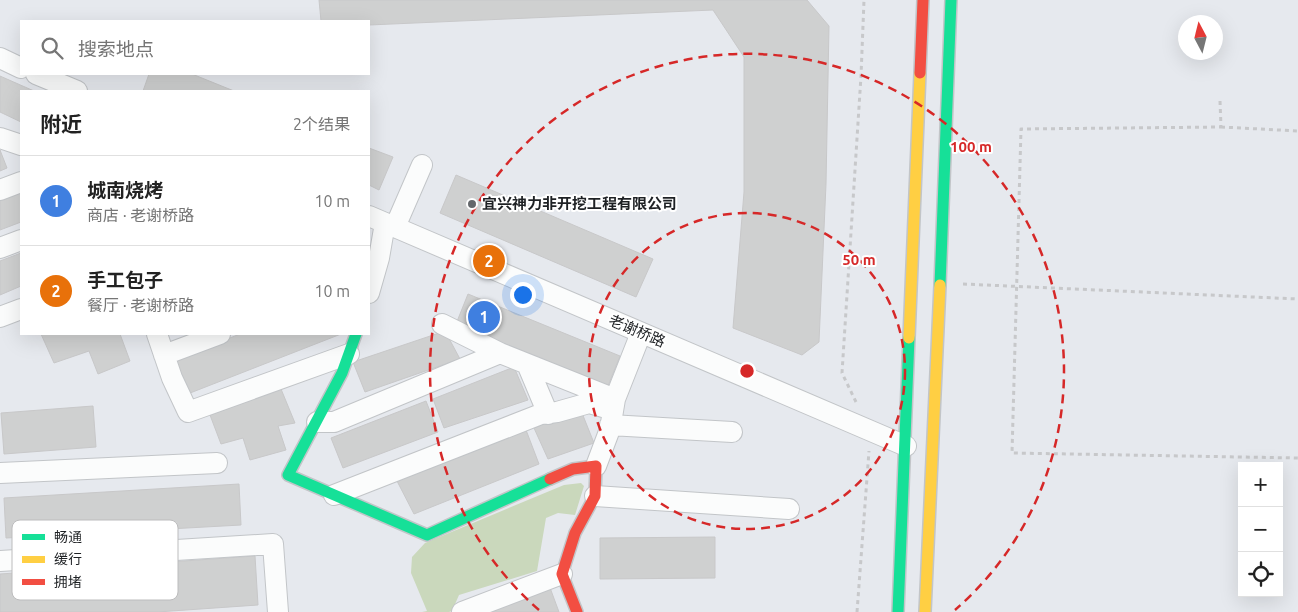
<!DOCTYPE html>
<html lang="zh">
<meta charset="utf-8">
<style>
:root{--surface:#fff;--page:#f6f6f6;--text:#222;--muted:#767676;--line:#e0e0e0;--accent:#b45309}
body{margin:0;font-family:Ubuntu,"Noto Sans SC",sans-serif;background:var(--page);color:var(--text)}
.controls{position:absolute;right:15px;bottom:15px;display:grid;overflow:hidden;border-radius:0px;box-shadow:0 5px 20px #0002}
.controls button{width:45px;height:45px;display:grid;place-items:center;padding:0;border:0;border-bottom:1px solid var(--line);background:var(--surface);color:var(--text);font:25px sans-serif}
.compass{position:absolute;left:1178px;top:15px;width:45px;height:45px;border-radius:50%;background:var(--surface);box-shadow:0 5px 20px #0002;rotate:353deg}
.you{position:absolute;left:522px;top:294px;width:18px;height:18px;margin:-12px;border:4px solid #fff;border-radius:50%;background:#1a73e8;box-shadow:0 0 0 8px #1a73e833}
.badge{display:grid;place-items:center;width:32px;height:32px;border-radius:50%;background:var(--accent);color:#fff;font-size:16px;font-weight:700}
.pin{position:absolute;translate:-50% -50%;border:2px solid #fff;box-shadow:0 1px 5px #0006}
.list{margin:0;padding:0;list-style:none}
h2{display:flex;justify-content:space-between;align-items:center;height:65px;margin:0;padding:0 20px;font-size:21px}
h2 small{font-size:16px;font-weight:400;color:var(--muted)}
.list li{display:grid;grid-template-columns:32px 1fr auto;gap:15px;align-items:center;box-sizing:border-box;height:90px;padding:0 20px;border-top:1px solid var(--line)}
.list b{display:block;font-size:19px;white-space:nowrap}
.list p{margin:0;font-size:16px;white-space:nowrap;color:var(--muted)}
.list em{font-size:16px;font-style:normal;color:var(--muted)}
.icon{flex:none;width:28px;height:28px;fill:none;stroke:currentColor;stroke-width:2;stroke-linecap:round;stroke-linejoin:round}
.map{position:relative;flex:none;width:1298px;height:612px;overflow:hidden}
.search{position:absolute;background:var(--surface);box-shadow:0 5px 20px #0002;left:20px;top:20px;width:350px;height:55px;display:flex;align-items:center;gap:12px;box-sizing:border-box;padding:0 18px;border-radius:0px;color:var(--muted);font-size:19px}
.panel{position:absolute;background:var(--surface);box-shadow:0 5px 20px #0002;left:20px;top:90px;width:350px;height:245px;border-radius:0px}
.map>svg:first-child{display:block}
.green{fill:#cad8bc}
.building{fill:#cfd0d0;stroke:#c8c8c9}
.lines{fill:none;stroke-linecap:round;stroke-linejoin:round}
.street-casing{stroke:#c2c5c8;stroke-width:22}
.fast-casing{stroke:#c2c5c8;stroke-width:14}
.slow-casing{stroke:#c2c5c8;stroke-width:14}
.jam-casing{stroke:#c2c5c8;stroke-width:14}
.path{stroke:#c7c8ca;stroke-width:3;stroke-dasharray:4 4;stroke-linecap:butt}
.street{stroke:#fbfcfc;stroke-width:20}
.fast{stroke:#16e098;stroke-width:11}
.slow{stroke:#ffcf43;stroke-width:11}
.jam{stroke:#f24e42;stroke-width:11}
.ring{fill:none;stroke:#d62828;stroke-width:2.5;stroke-dasharray:9 6}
.poi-dot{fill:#64676b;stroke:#fff;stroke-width:2}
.labels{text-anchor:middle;stroke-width:4;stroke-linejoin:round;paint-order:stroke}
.poi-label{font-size:15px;font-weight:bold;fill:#1e2124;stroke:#fff;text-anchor:start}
.street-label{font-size:15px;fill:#1e2124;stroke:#fff}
.key{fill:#fff;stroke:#bcbcbd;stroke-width:1}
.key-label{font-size:14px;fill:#1e2124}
.centre{fill:#d62828;stroke:#fff;stroke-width:2.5}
.ring-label{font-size:15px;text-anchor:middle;font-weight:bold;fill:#d62828;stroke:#fff;stroke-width:4;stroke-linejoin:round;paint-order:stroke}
</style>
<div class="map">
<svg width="1298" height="612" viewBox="0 0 1298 612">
<rect width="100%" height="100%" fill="#e6e9ee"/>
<path class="green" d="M581,483L584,486L575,515L558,513L546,518L537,571L459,595L452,611L449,612H422L427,611L411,573L412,557L425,543L564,485Z"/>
<path class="building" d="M319,0H807L829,26L826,184L819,342L802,355L733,328L744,192V57L713,10L369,25V21H321Z
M149,74H192L234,91H143Z
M0,76L34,91H21V122L0,112Z
M369,148L393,157L379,190L369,185Z
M0,150L7,168L0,171Z
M456,175L653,259L636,297L440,213Z
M21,189V222L0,230V198Z
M21,253V286L0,295V261Z
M468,294L620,356L608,386L456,324Z
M445,331L460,359L365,392L353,362Z
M41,334H120L130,361L98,374L89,351L54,363Z
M240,334H341L185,395L171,361Z
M514,367L528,400L444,428L433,399Z
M281,389L295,423L278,426L286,450L250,460L243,438L221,444L210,415Z
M426,401L438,432L343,468L331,438Z
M93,406L96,447L4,454L1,413Z
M580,408L594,443L548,459L534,428Z
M526,430L539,464L414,514L397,481Z
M239,484L241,525L6,538L4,498Z
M715,537V578L600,579V538Z
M255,556L258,605L157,612H0V574Z
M549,585L559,612H480Z"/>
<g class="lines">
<defs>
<path id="street" d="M0,58L21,68
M36,74L77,91
M0,138L21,145
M0,190L21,182
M369,216L906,446
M395,227L422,165
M0,248L21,240
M369,293L379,258L385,223
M0,317L21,309
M442,324L500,353
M157,334L172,378L188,412L349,354
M164,355L220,334
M527,364L548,414
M317,422H334L500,353L615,399
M610,425L732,432
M596,466L610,429L615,399L641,333
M0,473L217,463
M334,495L541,414L557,412L589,403L613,410
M595,496L789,509
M0,561L273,544L278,612
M462,612L562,574"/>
<path id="fast" d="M940,285L951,0
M356,334L342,373L288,475L427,535L550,479
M898,612L909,338"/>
<path id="slow" d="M909,338L920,73
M925,612L940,285"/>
<path id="jam" d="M920,73L923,0
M550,479L573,469L596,466L595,496L575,533L562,574L577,612"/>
</defs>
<use href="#street" class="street-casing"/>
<use href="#fast" class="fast-casing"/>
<use href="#slow" class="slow-casing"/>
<use href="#jam" class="jam-casing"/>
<path class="path" d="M1220,101L1221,127L1021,129L1012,453L1298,458
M1221,127L1298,131
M963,284L1298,299
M856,402L842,373L861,76L864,0
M857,612L869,451"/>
<use href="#street" class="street"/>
<use href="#fast" class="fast"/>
<use href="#slow" class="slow"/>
<use href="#jam" class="jam"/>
</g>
<g class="ring">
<circle cx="747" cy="371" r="158"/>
<path d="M539 610A317 317 0 1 1 955 610"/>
</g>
<circle class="poi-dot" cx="472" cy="204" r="5"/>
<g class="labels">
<g class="poi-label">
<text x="482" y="209">宜兴神力非开挖工程有限公司</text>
</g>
<g class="street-label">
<text transform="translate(637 331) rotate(23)" y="5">老谢桥路</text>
</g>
</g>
<rect x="12" y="520" width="166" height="80" rx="8" class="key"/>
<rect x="22" y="534" width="23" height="6" fill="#16e098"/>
<rect x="22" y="556" width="23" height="7" fill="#ffcf43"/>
<rect x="22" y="579" width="23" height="6" fill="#f24e42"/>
<g class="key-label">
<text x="54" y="542">畅通</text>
<text x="54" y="564">缓行</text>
<text x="54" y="587">拥堵</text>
</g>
<circle cx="747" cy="371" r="8" class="centre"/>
<g class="ring-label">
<text x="971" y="152">100 m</text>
<text x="859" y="265">50 m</text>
</g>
</svg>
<div class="controls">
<button>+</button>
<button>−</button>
<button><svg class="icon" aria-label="locate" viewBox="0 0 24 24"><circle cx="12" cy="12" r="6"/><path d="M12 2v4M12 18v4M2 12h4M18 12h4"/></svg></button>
</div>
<svg class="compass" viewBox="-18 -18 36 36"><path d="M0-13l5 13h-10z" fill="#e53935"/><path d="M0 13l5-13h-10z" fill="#767676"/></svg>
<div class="you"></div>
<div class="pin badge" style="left:484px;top:317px;background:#3f7fe0">1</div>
<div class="pin badge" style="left:489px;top:261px;background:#e8710a">2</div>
<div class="search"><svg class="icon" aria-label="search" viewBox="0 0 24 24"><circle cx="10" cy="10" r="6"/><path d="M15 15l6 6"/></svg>搜索地点</div>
<section class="panel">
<h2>附近<small>2个结果</small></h2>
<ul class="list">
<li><span class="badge" style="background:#3f7fe0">1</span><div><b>城南烧烤</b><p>商店 · 老谢桥路</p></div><em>10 m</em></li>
<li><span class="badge" style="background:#e8710a">2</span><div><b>手工包子</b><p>餐厅 · 老谢桥路</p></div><em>10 m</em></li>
</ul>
</section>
</div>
